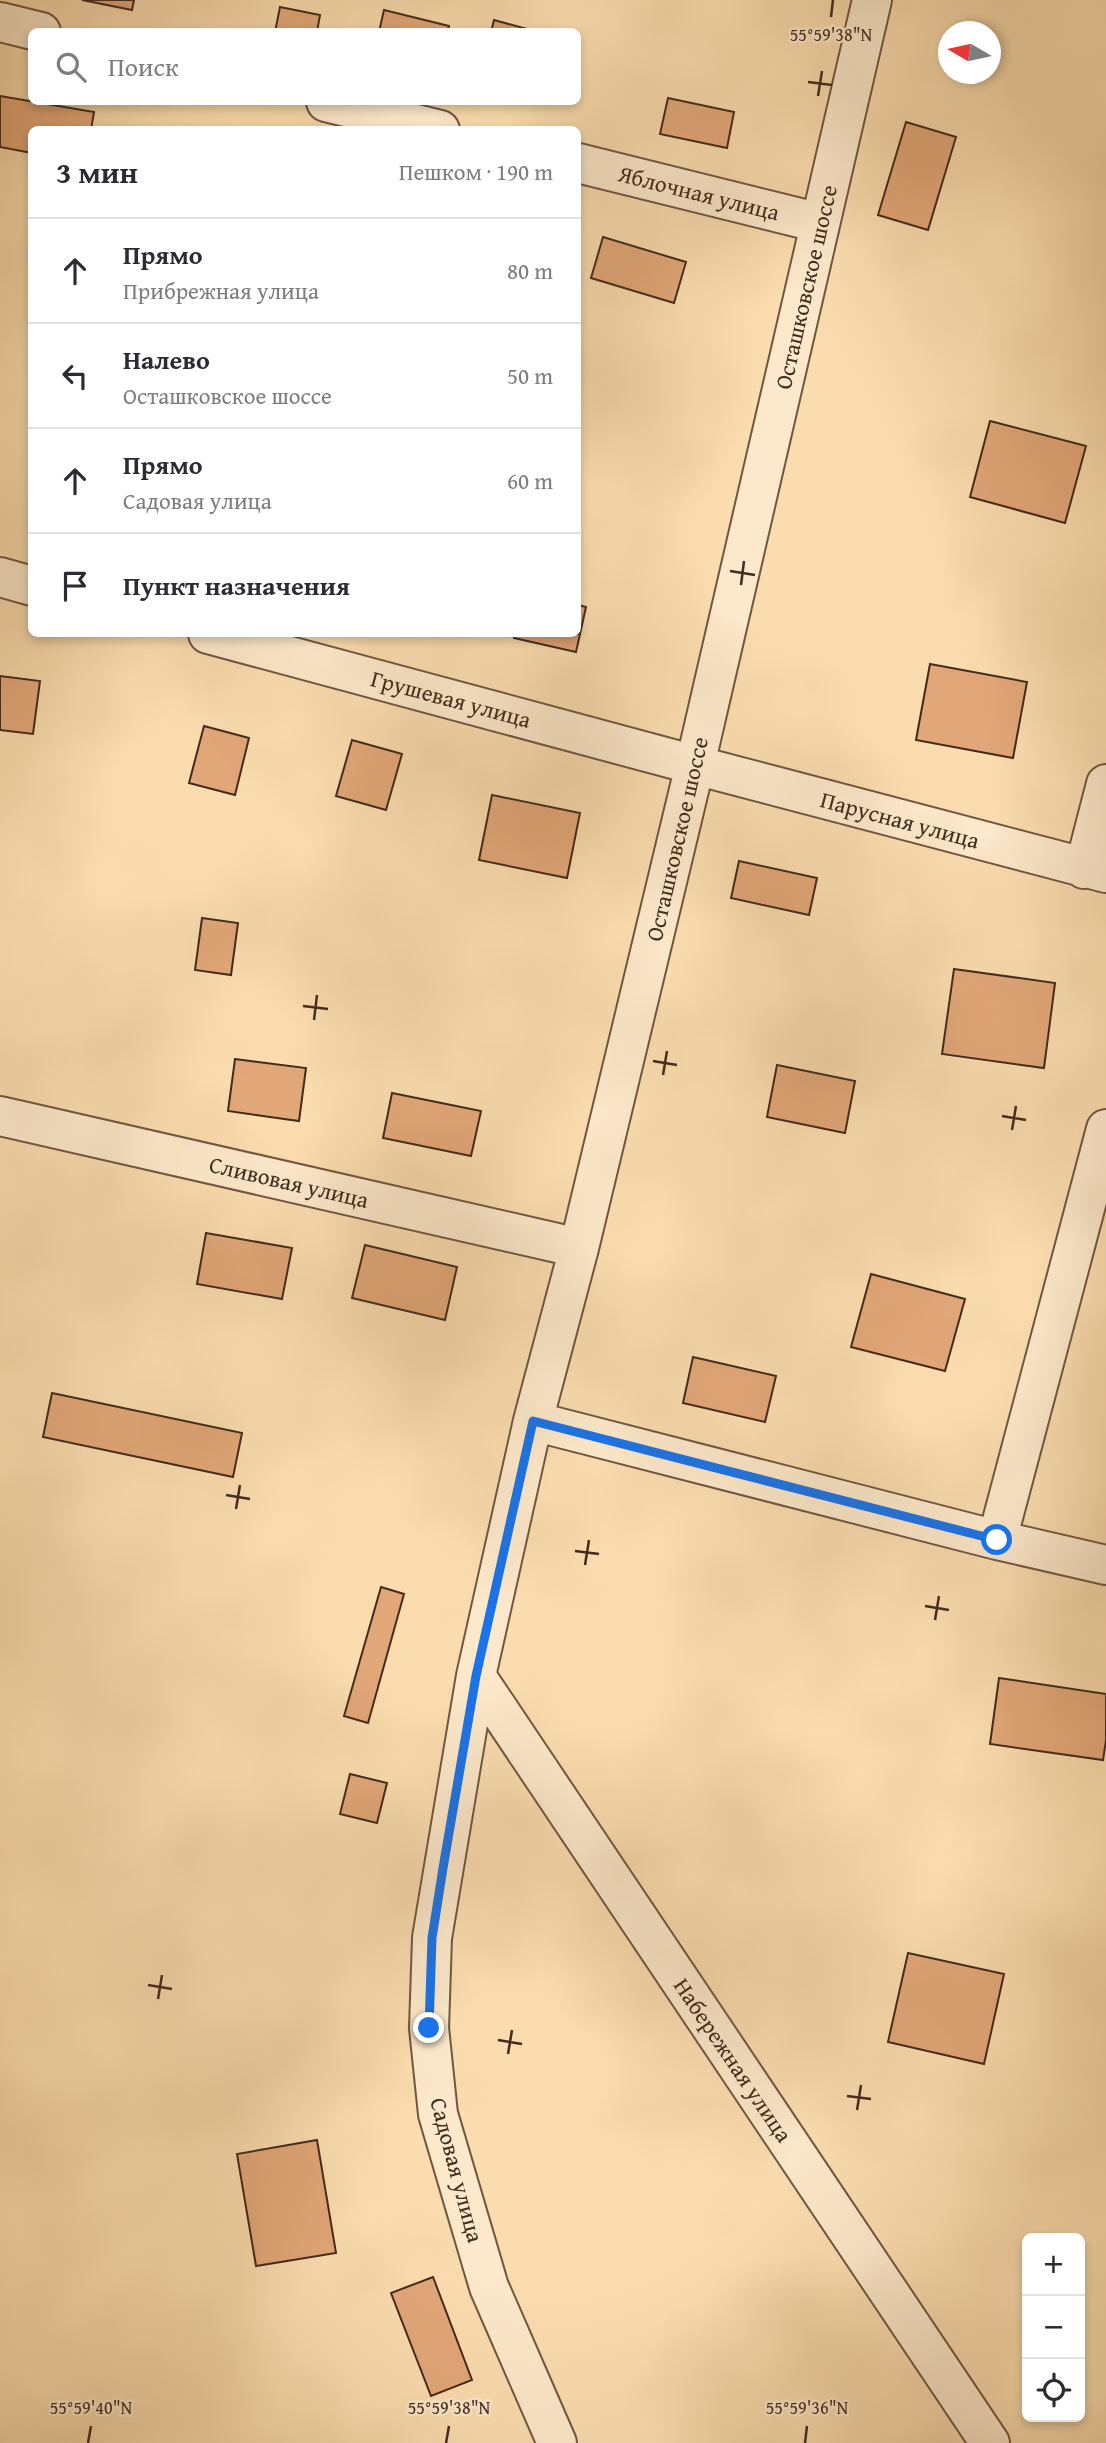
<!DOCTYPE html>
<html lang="ru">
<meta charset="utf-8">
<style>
:root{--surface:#fff;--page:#f7f7f7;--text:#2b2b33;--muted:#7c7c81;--line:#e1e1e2}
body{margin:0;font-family:"Gentium Book Plus",serif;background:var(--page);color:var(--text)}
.controls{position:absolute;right:21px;bottom:21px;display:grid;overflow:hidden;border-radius:10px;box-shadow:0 4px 10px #0003}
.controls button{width:63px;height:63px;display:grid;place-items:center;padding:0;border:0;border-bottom:2px solid var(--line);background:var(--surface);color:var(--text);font:35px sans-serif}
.compass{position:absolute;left:938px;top:21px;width:63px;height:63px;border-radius:50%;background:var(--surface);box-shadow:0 4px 10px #0003;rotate:279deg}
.stop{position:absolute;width:21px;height:21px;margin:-16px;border:5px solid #1a73e8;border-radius:50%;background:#fff}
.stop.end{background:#1a73e8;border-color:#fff;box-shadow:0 2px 7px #0008}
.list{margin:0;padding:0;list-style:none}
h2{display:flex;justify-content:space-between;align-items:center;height:91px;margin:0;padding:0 28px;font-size:30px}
h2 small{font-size:23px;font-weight:400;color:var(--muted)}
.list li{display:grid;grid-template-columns:46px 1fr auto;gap:21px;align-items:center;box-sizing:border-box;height:105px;padding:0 28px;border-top:2px solid var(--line)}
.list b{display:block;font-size:26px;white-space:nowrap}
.list p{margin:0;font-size:23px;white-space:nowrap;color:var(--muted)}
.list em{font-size:23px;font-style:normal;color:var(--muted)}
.icon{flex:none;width:38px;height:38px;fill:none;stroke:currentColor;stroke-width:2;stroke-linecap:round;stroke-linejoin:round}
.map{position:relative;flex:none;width:1106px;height:2443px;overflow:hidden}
.search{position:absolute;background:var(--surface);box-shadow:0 4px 10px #0003;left:28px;top:28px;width:553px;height:77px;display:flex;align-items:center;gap:18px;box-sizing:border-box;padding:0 24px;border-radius:10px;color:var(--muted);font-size:26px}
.panel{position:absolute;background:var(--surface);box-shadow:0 4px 10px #0003;left:28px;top:126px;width:553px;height:511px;border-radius:10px}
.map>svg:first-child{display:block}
.building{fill:#e2a778;stroke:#432b1d;stroke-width:2}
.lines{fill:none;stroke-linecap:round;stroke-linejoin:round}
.minor-casing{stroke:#715741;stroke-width:42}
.minor{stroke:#fce8ca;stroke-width:38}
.route{stroke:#1a73e8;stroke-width:9}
.ticks{fill:none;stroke:#432b1d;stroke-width:2.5}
.labels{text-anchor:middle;stroke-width:5;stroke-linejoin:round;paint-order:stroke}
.street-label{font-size:23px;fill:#432b1d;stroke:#fce8ca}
.ticks-label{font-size:18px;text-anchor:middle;fill:#432b1d;stroke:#fce8ca;stroke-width:5;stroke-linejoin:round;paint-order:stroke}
</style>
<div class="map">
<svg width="1106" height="2443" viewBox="0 0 1106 2443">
<rect width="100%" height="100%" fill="#fadcae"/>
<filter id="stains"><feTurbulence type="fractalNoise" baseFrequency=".00286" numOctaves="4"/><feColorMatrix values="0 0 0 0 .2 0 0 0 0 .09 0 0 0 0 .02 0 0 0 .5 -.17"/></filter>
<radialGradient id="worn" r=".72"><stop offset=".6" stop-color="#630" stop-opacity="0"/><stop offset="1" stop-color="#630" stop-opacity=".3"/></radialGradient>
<path class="building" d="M82,0H134L132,10Z
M280,7L320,15L317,32H275Z
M384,10L449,26L447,32H379Z
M494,20L538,32H491Z
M0,96L94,112L91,130H32V153L0,147Z
M668,98L734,112L727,148L660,134Z
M906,122L956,137L928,230L878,215Z
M603,237L686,262L674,303L591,278Z
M990,421L1086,446L1065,523L970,497Z
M578,605L586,607L576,652L514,638L515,634H578Z
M930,664L1027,682L1013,758L916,740Z
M0,676L40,681L33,734L0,730Z
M204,726L249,738L235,795L189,783Z
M352,740L402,754L386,810L336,796Z
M492,795L580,813L567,878L479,860Z
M739,861L817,878L809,915L731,898Z
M202,918L238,923L231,975L195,970Z
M954,969L1055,983L1044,1068L942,1054Z
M235,1059L306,1068L299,1121L228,1111Z
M777,1065L855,1081L845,1133L767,1117Z
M392,1093L481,1111L471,1156L383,1138Z
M206,1233L292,1248L282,1299L197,1284Z
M365,1245L457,1267L445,1320L352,1298Z
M871,1274L965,1299L945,1371L851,1347Z
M693,1357L776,1376L765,1422L683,1403Z
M52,1393L242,1433L233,1477L43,1437Z
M381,1587L404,1594L368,1723L344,1716Z
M999,1678L1106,1694V1740L1103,1760L990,1744Z
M350,1774L387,1783L377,1823L340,1814Z
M908,1953L1004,1974L984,2064L888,2042Z
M317,2140L336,2253L256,2266L237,2154Z
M433,2277L472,2380L431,2396L391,2293Z"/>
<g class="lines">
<defs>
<path id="minor" d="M0,22L41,32
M326,102L440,130
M578,163L820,223
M0,577L32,586
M208,634L695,765L1106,873
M1084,869L1106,784
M0,1116L579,1248
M533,1421L997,1540L1106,1565
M997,1540L1106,1129
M476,1676L990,2443
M557,2443L489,2287L438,2114L429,2028L432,1938L476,1676L533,1421L579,1248L695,765L872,0"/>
</defs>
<use href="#minor" class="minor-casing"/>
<use href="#minor" class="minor"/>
</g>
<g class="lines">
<path class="route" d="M429,2028L432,1938L443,1868L476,1676L533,1421L997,1540"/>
</g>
<path class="ticks" d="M831,17L833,0M808,82L832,85M818,96L822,71M730,571L755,575M741,585L744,561M303,1006L328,1009M314,1020L317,995M653,1061L677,1065M663,1075L667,1051M1002,1116L1026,1120M1012,1130L1016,1106M226,1495L250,1499M236,1509L240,1485M575,1551L599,1554M585,1565L589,1540M925,1606L949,1610M935,1620L939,1596M148,1985L172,1989M158,1999L162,1975M498,2040L522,2044M508,2054L512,2030M847,2096L871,2099M857,2110L861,2085M88,2443L91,2426M446,2443L449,2426M805,2443L807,2426"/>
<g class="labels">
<g class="street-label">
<text transform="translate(699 193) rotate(14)" y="8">Яблочная улица</text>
<text transform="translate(806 287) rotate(-77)" y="8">Осташковское шоссе</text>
<text transform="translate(451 699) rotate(15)" y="8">Грушевая улица</text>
<text transform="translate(900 820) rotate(15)" y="8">Парусная улица</text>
<text transform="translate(677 839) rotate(-77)" y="8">Осташковское шоссе</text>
<text transform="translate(289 1182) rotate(13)" y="8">Сливовая улица</text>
<text transform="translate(733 2060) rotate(56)" y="8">Набережная улица</text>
<text transform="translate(457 2170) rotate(75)" y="8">Садовая улица</text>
</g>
</g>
<g class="ticks-label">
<text x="831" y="41">55°59'38"N</text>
<text x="91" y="2414">55°59'40"N</text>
<text x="449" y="2414">55°59'38"N</text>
<text x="807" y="2414">55°59'36"N</text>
</g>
<rect width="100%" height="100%" filter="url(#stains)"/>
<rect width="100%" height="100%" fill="url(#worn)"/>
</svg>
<div class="controls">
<button>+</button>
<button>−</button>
<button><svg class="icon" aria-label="locate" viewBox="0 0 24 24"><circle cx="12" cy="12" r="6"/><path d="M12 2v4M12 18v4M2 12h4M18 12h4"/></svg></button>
</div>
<svg class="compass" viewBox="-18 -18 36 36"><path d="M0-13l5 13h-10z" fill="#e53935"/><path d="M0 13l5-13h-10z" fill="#7c7c81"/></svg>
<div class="stop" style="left:997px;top:1540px"></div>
<div class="stop end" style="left:429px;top:2028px"></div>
<div class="search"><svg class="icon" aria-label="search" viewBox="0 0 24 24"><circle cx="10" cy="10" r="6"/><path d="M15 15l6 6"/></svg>Поиск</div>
<section class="panel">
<h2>3 мин<small>Пешком · 190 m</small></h2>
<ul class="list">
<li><svg class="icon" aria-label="ahead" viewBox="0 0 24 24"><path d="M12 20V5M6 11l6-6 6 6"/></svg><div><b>Прямо</b><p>Прибрежная улица</p></div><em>80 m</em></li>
<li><svg class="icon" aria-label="left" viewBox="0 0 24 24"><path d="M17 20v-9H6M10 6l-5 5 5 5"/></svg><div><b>Налево</b><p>Осташковское шоссе</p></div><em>50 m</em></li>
<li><svg class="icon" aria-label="ahead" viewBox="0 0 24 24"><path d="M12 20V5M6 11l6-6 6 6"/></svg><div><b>Прямо</b><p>Садовая улица</p></div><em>60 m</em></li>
<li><svg class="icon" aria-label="arrive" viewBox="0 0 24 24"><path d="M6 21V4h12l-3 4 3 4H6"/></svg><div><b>Пункт назначения</b></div></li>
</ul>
</section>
</div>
